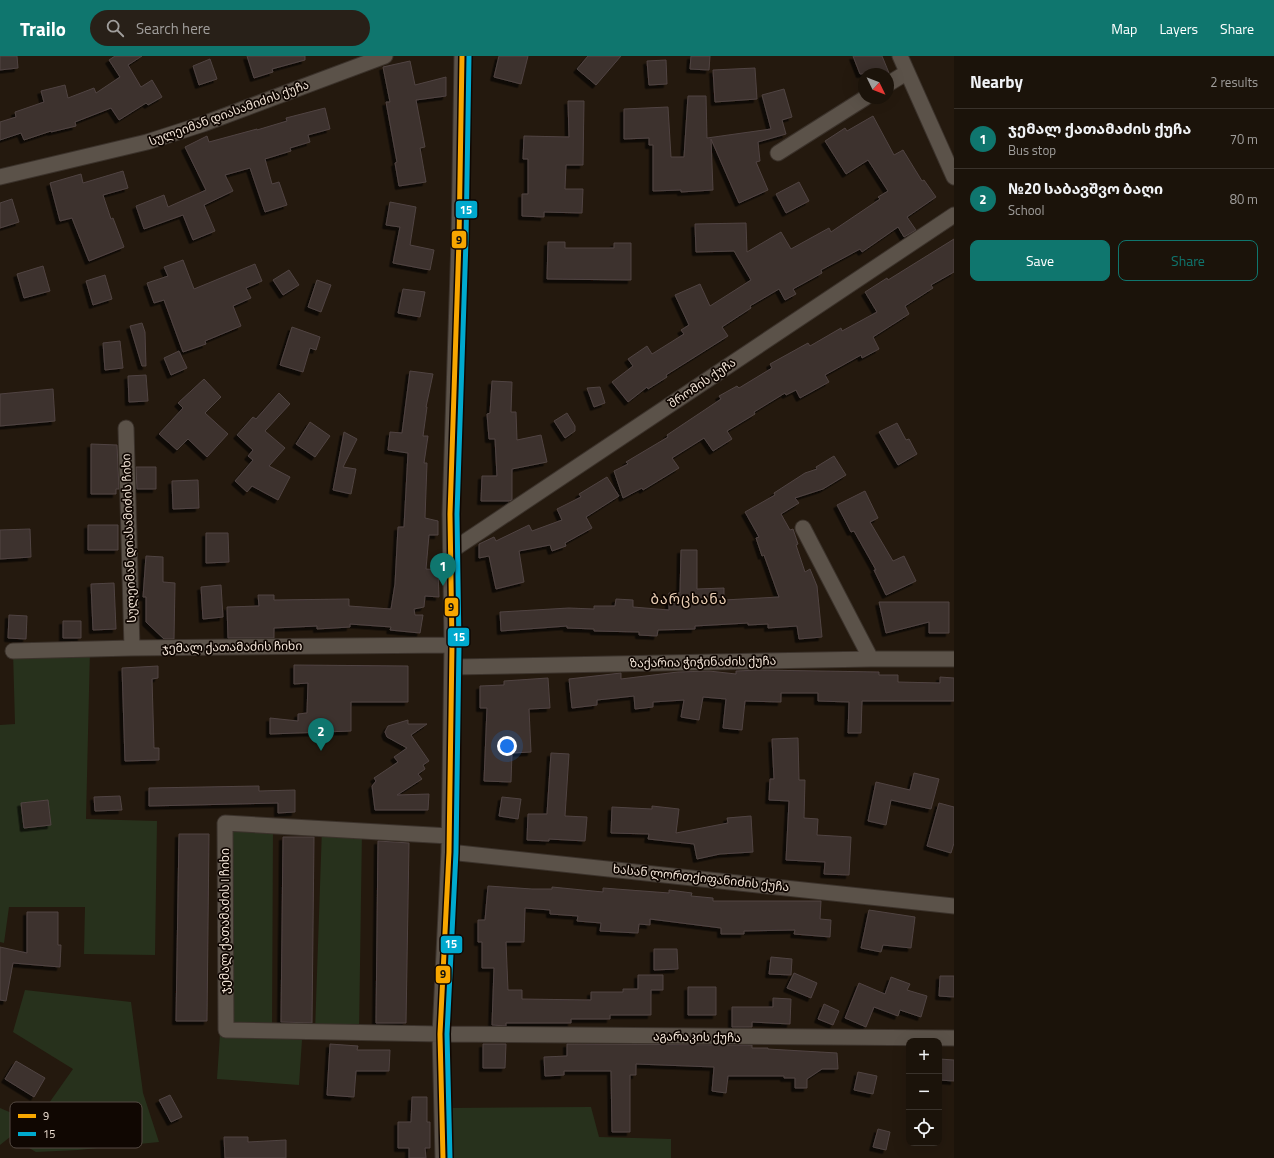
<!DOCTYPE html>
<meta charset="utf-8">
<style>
:root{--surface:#1b130a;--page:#282018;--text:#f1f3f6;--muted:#a09e9c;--line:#39322b;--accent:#0f766e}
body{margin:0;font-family:"Titillium Web","Noto Sans Georgian",sans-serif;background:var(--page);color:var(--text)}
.controls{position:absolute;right:12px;bottom:12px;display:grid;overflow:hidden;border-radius:8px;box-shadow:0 4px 16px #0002}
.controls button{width:36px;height:36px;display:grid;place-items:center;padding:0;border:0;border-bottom:1px solid var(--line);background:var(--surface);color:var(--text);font:20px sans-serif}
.compass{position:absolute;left:858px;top:12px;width:36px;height:36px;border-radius:50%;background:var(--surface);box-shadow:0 4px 16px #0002;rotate:133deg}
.you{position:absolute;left:507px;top:690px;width:14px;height:14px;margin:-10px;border:3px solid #fff;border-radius:50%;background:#1a73e8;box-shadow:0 0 0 6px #1a73e833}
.badge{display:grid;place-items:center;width:26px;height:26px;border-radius:50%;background:var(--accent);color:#fff;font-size:13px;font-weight:700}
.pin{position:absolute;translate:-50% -33px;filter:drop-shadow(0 1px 2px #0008)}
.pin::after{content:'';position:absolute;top:21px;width:14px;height:12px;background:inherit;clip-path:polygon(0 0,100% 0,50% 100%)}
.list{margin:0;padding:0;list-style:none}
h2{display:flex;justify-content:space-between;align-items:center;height:52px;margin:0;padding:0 16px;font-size:17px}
h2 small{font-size:13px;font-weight:400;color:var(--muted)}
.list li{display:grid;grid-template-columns:26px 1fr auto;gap:12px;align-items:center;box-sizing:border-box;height:60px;padding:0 16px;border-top:1px solid var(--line)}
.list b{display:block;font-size:15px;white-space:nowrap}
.list p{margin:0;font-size:13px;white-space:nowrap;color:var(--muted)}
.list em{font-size:13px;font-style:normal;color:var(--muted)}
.actions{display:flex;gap:8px;padding:12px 16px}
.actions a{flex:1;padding:9px 0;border:1px solid var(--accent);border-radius:8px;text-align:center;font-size:14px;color:var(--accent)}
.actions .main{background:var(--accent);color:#fff}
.icon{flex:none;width:22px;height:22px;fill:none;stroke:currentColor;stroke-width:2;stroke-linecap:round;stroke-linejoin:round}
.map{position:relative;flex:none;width:954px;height:1102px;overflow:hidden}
header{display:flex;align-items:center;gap:24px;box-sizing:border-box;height:56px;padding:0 20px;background:var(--accent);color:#fff}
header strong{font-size:19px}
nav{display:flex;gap:22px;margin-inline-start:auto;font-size:14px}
.search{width:280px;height:36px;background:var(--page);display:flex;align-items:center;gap:10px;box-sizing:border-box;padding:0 14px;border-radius:22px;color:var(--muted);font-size:15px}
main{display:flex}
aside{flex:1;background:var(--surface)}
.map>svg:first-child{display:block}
.green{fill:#27311c}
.building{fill:#3d312f;stroke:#504442;filter:url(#shadow)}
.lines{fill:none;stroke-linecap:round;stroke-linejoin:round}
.minor-casing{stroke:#3b322b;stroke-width:17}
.minor{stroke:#5b5249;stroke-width:15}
.bus-1-casing{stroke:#100702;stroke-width:8}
.bus-2-casing{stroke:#100702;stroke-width:8}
.bus-1{stroke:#f7a600;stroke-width:5}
.bus-2{stroke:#00a9ce;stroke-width:5}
.labels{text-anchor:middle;stroke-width:3.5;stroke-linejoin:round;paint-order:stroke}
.street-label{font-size:12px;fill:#f2e4d7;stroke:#100702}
.quarter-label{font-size:14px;letter-spacing:1px;fill:#ecd0b6;stroke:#100702}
.key{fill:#100702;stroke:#544942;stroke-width:1}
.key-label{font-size:11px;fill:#f2e4d7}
.line-badge{stroke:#100702;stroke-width:1.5}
.badge-label{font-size:11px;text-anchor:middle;font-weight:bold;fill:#fff}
.pale-badge-label{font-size:11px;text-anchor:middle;font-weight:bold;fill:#111}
</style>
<header>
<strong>Trailo</strong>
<div class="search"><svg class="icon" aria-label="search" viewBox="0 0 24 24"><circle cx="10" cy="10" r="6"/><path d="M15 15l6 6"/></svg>Search here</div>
<nav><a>Map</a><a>Layers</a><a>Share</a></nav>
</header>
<main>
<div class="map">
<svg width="954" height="1102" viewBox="0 0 954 1102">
<defs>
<filter id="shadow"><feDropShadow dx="-3.5" dy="3.5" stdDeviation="0" flood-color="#0009"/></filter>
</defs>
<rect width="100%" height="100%" fill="#24190e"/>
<path class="green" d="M90,593L86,763L157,765L155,899L84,898L85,851H9L4,887L0,886V669L15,668L13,595Z
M225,767L273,770L272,975L226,974Z
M322,772L362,774L359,977L315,976Z
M25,934L131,946L143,1037L159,1086L78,1094L36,1096L10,1081L0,1089V1052L35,1067L73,1013L13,976Z
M220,978L302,984L299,1029L217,1023Z
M591,1051L599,1081L671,1083V1102H451V1052Z"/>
<path class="building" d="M0,0H17L18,12L0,14Z
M115,0H142L128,9L141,31L152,24L162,41L148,49L146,47L119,64L111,52L75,66L76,70L51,76V75L24,84L21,77L0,84V66L16,61L15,56L44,46L41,35L65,29L68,42L94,32L96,37L120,21L109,4Z
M247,0H305V4L272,13L273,16L254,22Z
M499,0H528L521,28L494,21Z
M588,0H621L596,29L577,13Z
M691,0H710L709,14L690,13Z
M853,0H882L889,17L860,18Z
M210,3L217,23L199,29L193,10Z
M666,4L667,28L649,29L647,5Z
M410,5L415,29L446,21V40L416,44L425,91L420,92L426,126L399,130L395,107L397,106L386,46H390L383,11Z
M755,12L757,43L715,46L713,14Z
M784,33L792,61L782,64L786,78L758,86L760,105L756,106L768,134L739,147L711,83L713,134L681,136V134L653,135V89H649V82L624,83V53L668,51L671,101H684L688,40H706L707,82L771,73L762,39Z
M568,45H584L583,109H566L565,133H583L582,157L544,156V161L522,160V138H528V103H523L524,80L569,81Z
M325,52L330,73L308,79L310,86L290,92L291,95L265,103L272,128L279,126L287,149L265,156L250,112L225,119L233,135L204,149L215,175L193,184L183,159L144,173L136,150L164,139L168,151L206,134L185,91L207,80L209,86L257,73V74L287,65L286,62Z
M873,60L894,99L903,94L922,125L924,124L936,141L907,161L916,174L904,181L898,171L862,196L860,193L821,214L822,217L793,233L796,238L785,244L779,233L750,250L751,252L722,271L728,280L666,319L667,321L648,333L647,331L628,346L612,326L633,310L628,303L647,290L652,298L684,278L681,274L689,269L675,239L700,228L710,250L751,224L734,195L696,196L695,168L746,167L747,196L781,176L791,193L829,172L831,176L880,143L878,141L888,135L868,104L846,118L825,85L845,72L847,75Z
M123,115L128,132L103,139L111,163L113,162L124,191L89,205L72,162L60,165L50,127L81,118L83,127Z
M799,126L809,145L786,157L776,138Z
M12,143L19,166L0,172V147Z
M390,146L416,151L410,189L434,194L430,214L393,207L400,171L386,169Z
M954,183V216L931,229L933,232L905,250L909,258L873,281L879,293L862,302L861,299L825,319L829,326L800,342L796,334L786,339L785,337L754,356L755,358L727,375L732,383L713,395L704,382L672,402L679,412L643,434L642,432L623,442L614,415L628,408L626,406L668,381L667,379L721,343L719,340L737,330L739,332L772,312L770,308L808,287L810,290L841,272L842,275L877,256L865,236L887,222L888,224Z
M548,186H565V192H614V187H631V224L547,223Z
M183,204L194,233L255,208L262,225L246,232L251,242L233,250L241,270L205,285L206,288L183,296L164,244L154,247L147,227L168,220L164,211Z
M43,210L50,235L24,242L17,218Z
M289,214L299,229L283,239L273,224Z
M105,219L112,243L93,249L86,225Z
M317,224L331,229L321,256L308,251Z
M403,233L425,236L420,261L398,257Z
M142,267L145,276L146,310H142L130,270Z
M292,271L320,281L316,294L310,292L303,316L280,309Z
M120,285L123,312L105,314L103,287Z
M179,295L187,312L171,319L164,302Z
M410,315L433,318L426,351H427L423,380H428L424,407H427L425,462L438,465V479H429L426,513L438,514L439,541L425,540L424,551L414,553L415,559H423L420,577L390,574L391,571L350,568V571L317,573V570L274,572V582H228L227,551L259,550L258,539H274V544L349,543V550L391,553L395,528L398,471H404L408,397L388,394L390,376L402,377Z
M146,319L148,345L129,346L128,320Z
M204,323L221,341L205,357L228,378L207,401L188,383L177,394L159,378L183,352L178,347Z
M492,325L512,326L511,356H516L517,384L541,379L547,406L512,413V444L509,445H481L482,420H497L495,383H489L487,358L490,357Z
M600,331L605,347L594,351L587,332Z
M53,333L55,365L0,370V338Z
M279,337L290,348L265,375L285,392L269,410L290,421L278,444L252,430L247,436L235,425L253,404L248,400L253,394L237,379L253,361L256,363Z
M567,357L575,370V375L565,382L554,365Z
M310,366L330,380L315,401L296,388Z
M897,367L906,384L909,383L917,398L898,409L879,376Z
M344,376L357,383L343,411L356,413L351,438L333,434Z
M91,388L117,389L119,433H116V438H91Z
M834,400L846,419L823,433L795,442L799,447L781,458L790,474L793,473L798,488L796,489L805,516L810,513L817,530L822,581L799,583L797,570L768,572V568L748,569V567L695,570V573L658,574L657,580L639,579V576L594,575V573L567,572V570L501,575L500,556L569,552L594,553V550H615L616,543L633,544V551L669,554V537H680L681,494H697V533L724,532V544L779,541L764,499L762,500L756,482L759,481L745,456L775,439L774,437L805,417L817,413L816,411Z
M136,411H156V433H137Z
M607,421L619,440L586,461L592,472L565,487L566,490L552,495L550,489L519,495L524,526L496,533L489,500L479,502V488L494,481L496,485L529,469L532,475L562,464L557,453L581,441L579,438Z
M198,424L199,452L173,453L172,425Z
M865,435L878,462L870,466L893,505L904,500L916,525L886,539L874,514H876L854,475L851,476L837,449Z
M88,469H118V494H88Z
M30,473L31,501L0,503V474Z
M206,477H228L229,506L206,507Z
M146,500L163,501V526L175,527L174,583H164L146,566V541H143Z
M114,527L116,573L93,574L91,528Z
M221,529L223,561L203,563L201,531Z
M879,546H949V577H929V566L886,577Z
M9,559L27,560L26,583L8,582Z
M63,565H81V582H63Z
M294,609L408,610V646H351V675L270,678V662L298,665V658L307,657L308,627L294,628Z
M158,610V622L152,623L154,692H159V704L125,705L122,612Z
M760,614L879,616V619H898V626L940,627V621L954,622V645H862L861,677H848L849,646L818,645V637H781V646L745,645L742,674L723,672L726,643L703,641L699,664L681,661L684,644L653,646V651L635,653L634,640L597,644V649L572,652L569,623L621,617V623L678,616L709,615L736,618V615Z
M548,622L550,652L529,653L531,696L512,697L511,726L484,725L487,652H480V630L504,629V625Z
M408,664V668H427L411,679L429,705L423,709L425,713L418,718L422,723L397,739L429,738L428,754H375L372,730L376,725L374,722L398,706L394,701L407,692L387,681L385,676L388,670Z
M798,682L799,724H805L804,762L818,763L817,779L851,781L849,819L824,818L825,806L786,804L789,745L769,744L770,723H774L772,683Z
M551,697L569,698L565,760L587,761L585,785L549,783V785L527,784L528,758H547Z
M914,717L939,723L931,753L891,744L886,769L868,765L876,726L910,734Z
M259,730V735L295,734V756L278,757V747L149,750V732Z
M120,740L122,754L95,755L94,741Z
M502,741L521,743L518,763L499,760Z
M48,744L51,769L24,772L21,747Z
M939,747L954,751V787L951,797L927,790Z
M652,750L679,753L676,777L728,767L727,762L751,760L753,796L720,798L697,803L694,788L648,783L649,778L611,777L612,751L652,753Z
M179,778H209L207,965H176Z
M283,781H314L312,967L281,966Z
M378,785L409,787L406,967H376Z
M488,830L532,833H552V831L603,836V832L669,837V834L692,837L691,840L713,842V845H821L820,863L831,864L830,881L794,878L795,874L744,875V878H721V872L650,863V869L639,868L638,877L600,875L601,867L577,865L578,860L550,858V854L525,852L524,886H506L508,934H522V943L591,944V936H623V933H638V919H663V934H651V959H610V963H571V967H506V970L492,969L494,912H482V886H478V864H485Z
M869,854L915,861L911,892L883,889L881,896L861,892Z
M27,856H58V889H61L60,911L13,907L6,945L0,944V891L27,897Z
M654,893H677L678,913L654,914Z
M771,901L792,903L791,919L769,918Z
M794,917L817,927L811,942L787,932Z
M940,920H954V941L939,940Z
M891,921L910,928L907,934L927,940L921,961L900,954L898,960L874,951L866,971L845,962L859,927L885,938Z
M688,931H716V959H688Z
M773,942L791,943L790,968L752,966V971H732V951H773Z
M824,948L839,955L833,969L818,963Z
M330,988L358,990L357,994H390L389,1015H356L354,1041L327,1039Z
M483,988H506L505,1012H483Z
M567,988L752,989V992H768V993L837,997L838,1013H822L807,1023V1032H795V1022H784V1020H728L726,1037L712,1035L714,1011L636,1008V1019H630V1076H612L611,1015H564V1019L545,1020L544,1001L567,1000Z
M939,1003L954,1004V1025L939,1024Z
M16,1005L45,1022L34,1041L5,1023Z
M858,1016L877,1020L873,1038L854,1034Z
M170,1039L182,1061L171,1066L159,1044Z
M412,1041H427V1066H430V1092H425L426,1102H409V1092H398V1066H411Z
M878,1073L890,1076L886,1094L873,1091Z
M224,1081H248V1086L286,1084V1102H225Z"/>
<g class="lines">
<defs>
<path id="minor" d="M900,0L954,121
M888,28L906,17
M778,97L865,42
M0,121L147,86L203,68L385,0
M126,372L132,592
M803,472L871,603
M451,495L954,159
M13,595L132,592L452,589
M452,611L871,603H954
M449,780L225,767L226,974L440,978L954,982
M449,796L954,850
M443,1102L440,978L449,796L452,589L450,458L459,184L462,0"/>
</defs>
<use href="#minor" class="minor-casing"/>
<use href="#minor" class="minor"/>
<defs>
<path id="bus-1" d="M443,1102L440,978L449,796L452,589L450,458L459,184L462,0"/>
<path id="bus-2" d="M450,1102L447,978L456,796L459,589L457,458L466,184L469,0"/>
</defs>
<use href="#bus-1" class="bus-1-casing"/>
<use href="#bus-2" class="bus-2-casing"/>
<use href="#bus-1" class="bus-1"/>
<use href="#bus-2" class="bus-2"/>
</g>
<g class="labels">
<g class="street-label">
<text transform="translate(229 57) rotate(-20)" y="4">სულეიმან დიასამიძის ქუჩა</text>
<text transform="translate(702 327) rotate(-34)" y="4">შრომის ქუჩა</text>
<text transform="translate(129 482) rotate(-92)" y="4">სულეიმან დიასამიძის ჩიხი</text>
<text transform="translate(232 591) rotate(-1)" y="4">ჯემალ ქათამაძის ჩიხი</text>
<text transform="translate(703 606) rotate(-1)" y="4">ზაქარია ჭიჭინაძის ქუჩა</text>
<text transform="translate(701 822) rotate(6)" y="4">ხასან ლორთქიფანიძის ქუჩა</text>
<text transform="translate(225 865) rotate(-90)" y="4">ჯემალ ქათამაძის I ჩიხი</text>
<text transform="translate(697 981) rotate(1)" y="4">აგარაკის ქუჩა</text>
</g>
<g class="quarter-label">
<text x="689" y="548">ბარცხანა</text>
</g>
</g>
<rect x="10" y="1046" width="132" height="46" rx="6" class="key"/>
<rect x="18" y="1058" width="18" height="4" fill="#f7a600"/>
<rect x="18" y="1076" width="18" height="4" fill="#00a9ce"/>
<g class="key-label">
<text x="43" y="1064">9</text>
<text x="43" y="1082">15</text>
</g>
<g class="line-badge">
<rect x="455" y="144" width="23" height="19" rx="4" fill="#00a9ce"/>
<rect x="451" y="174" width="16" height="19" rx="4" fill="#f7a600"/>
<rect x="444" y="541" width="15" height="20" rx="4" fill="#f7a600"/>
<rect x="447" y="571" width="23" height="20" rx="4" fill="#00a9ce"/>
<rect x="440" y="879" width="23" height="19" rx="4" fill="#00a9ce"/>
<rect x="435" y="909" width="16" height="19" rx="4" fill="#f7a600"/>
</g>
<g class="badge-label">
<text x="466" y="158">15</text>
<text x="459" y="585">15</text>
<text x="451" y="892">15</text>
</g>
<g class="pale-badge-label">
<text x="459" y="188">9</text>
<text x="451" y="555">9</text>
<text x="443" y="922">9</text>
</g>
</svg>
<div class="controls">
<button>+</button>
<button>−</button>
<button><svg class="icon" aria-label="locate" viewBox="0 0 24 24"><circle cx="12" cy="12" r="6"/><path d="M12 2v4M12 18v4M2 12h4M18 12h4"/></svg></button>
</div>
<svg class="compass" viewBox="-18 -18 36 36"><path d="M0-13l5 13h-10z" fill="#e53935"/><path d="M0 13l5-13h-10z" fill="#a09e9c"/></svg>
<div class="you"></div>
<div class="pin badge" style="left:443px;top:530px">1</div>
<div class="pin badge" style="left:321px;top:695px">2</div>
</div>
<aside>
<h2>Nearby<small>2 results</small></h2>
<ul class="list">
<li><span class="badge">1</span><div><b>ჯემალ ქათამაძის ქუჩა</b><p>Bus stop</p></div><em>70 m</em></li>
<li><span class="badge">2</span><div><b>№20 საბავშვო ბაღი</b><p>School</p></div><em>80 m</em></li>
</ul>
<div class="actions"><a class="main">Save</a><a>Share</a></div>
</aside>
</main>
